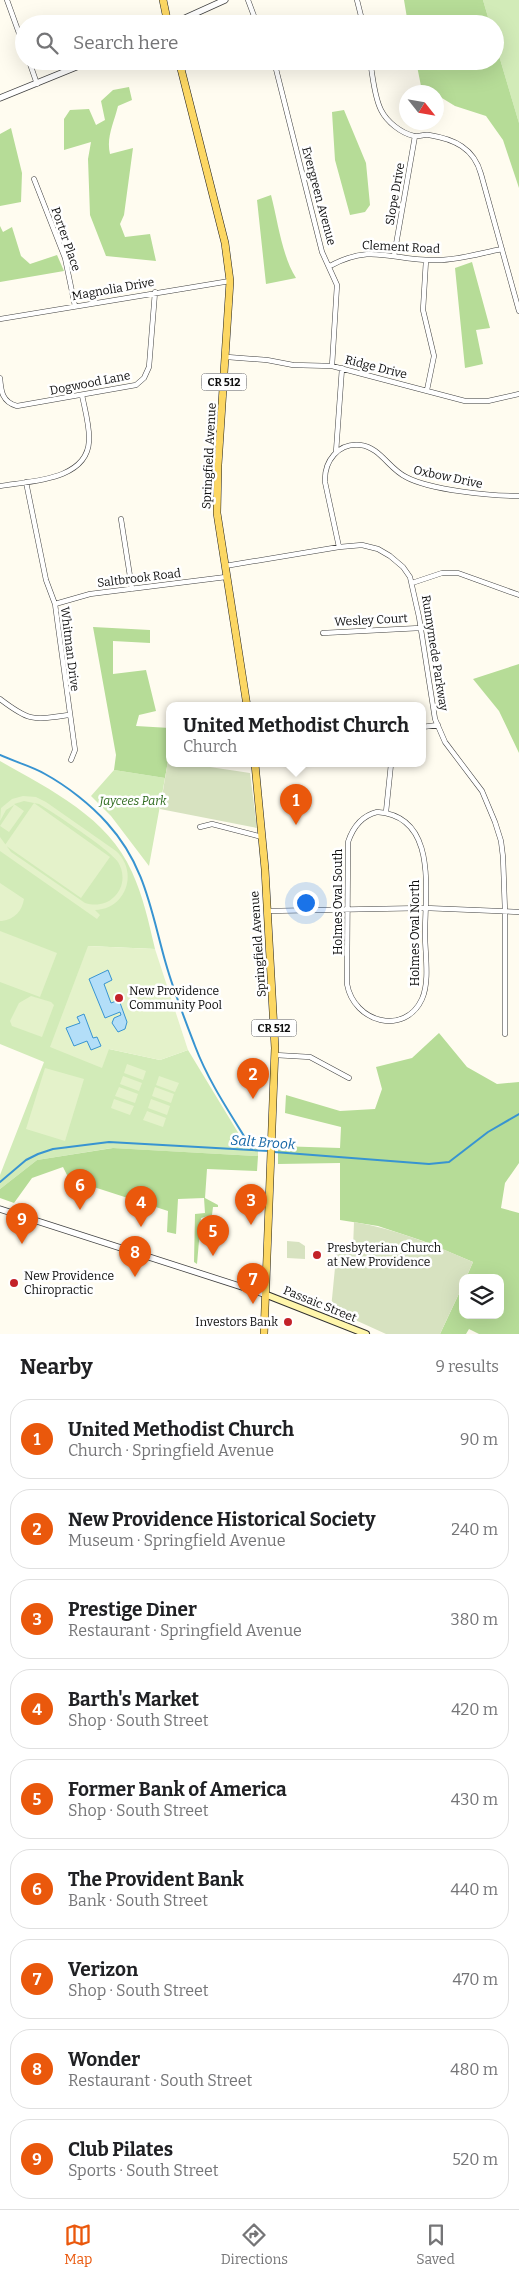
<!DOCTYPE html>
<meta charset="utf-8">
<style>
:root{--surface:#fff;--page:#f6f6f6;--text:#202124;--muted:#757577;--line:#e0e0e0;--accent:#ea580c}
body{margin:0;font-family:Bitter,serif;background:var(--page);color:var(--text)}
.controls{position:absolute;right:15px;bottom:15px;display:grid;overflow:hidden;border-radius:10px;box-shadow:0 5px 20px #0002}
.controls button{width:45px;height:45px;display:grid;place-items:center;padding:0;border:0;border-bottom:1px solid var(--line);background:var(--surface);color:var(--text);font:25px sans-serif}
.compass{position:absolute;left:399px;top:85px;width:45px;height:45px;border-radius:50%;background:var(--surface);box-shadow:0 5px 20px #0002;rotate:121deg}
.you{position:absolute;left:305px;top:902px;width:18px;height:18px;margin:-12px;border:4px solid #fff;border-radius:50%;background:#1a73e8;box-shadow:0 0 0 8px #1a73e833}
.badge{display:grid;place-items:center;width:32px;height:32px;border-radius:50%;background:var(--accent);color:#fff;font-size:16px;font-weight:700}
.pin{position:absolute;translate:-50% -41px;filter:drop-shadow(0 1px 2px #0008)}
.pin::after{content:'';position:absolute;top:26px;width:18px;height:15px;background:inherit;clip-path:polygon(0 0,100% 0,50% 100%)}
.popup{position:absolute;left:166px;top:702px;width:260px;height:65px;box-sizing:border-box;display:grid;place-content:center;border-radius:10px;background:var(--surface);filter:drop-shadow(0 1px 4px #0005);font-size:16px;white-space:nowrap;color:var(--muted)}
.popup b{font-size:19px;color:var(--text)}
.popup::after{content:'';position:absolute;left:50%;top:100%;margin-left:-10px;border:10px solid transparent;border-top-color:var(--surface)}
.list{margin:0;padding:0;list-style:none}
h2{display:flex;justify-content:space-between;align-items:center;height:65px;margin:0;padding:0 20px;font-size:21px}
h2 small{font-size:16px;font-weight:400;color:var(--muted)}
.list li{display:grid;grid-template-columns:32px 1fr auto;gap:15px;align-items:center;box-sizing:border-box;height:80px;margin:0 10px 10px;padding:0 10px;border:1px solid var(--line);border-radius:20px}
.list b{display:block;font-size:19px;white-space:nowrap}
.list p{margin:0;font-size:16px;white-space:nowrap;color:var(--muted)}
.list em{font-size:16px;font-style:normal;color:var(--muted)}
.icon{flex:none;width:28px;height:28px;fill:none;stroke:currentColor;stroke-width:2;stroke-linecap:round;stroke-linejoin:round}
.map{position:relative;flex:none;width:519px;height:1334px;overflow:hidden}
.search{position:absolute;background:var(--surface);box-shadow:0 5px 20px #0002;left:15px;right:15px;top:15px;height:55px;display:flex;align-items:center;gap:12px;box-sizing:border-box;padding:0 18px;border-radius:28px;color:var(--muted);font-size:19px}
.sheet{height:875px;background:var(--surface)}
nav{display:flex;justify-content:space-around;align-items:center;box-sizing:border-box;height:70px;border-top:1px solid var(--line);background:var(--surface);font-size:14px;color:var(--muted)}
nav a{display:grid;justify-items:center;gap:2px}
nav .on{color:var(--accent)}
.map>svg:first-child{display:block}
.green{fill:#d2ebb8}
.forest{fill:#b6dc97}
.cemetery{fill:#d7e2c0}
.pitch{fill:#e4f2ca}
.water{fill:#b3def8;stroke:#3894d1}
.lines{fill:none;stroke-linecap:round;stroke-linejoin:round}
.stream{stroke:#3894d1;stroke-width:2}
.minor-casing{stroke:#414141;stroke-width:5.5}
.tertiary-casing{stroke:#414141;stroke-width:7}
.secondary-casing{stroke:#303030;stroke-width:8}
.primary-casing{stroke:#1f1f1f;stroke-width:8}
.minor{stroke:#fff;stroke-width:4.5}
.tertiary{stroke:#fff;stroke-width:5.5}
.secondary{stroke:#fff6ab;stroke-width:6}
.primary{stroke:#fcd763;stroke-width:7}
.poi-dot{fill:#c32229;stroke:#fff;stroke-width:2}
.labels{text-anchor:middle;stroke-width:5;stroke-linejoin:round;paint-order:stroke}
.shield{fill:#fff;stroke:#565656;stroke-width:1}
.shield-label{font-size:11px;font-weight:bold;fill:#0e0e0e}
.street-label{font-size:12px;fill:#0e0e0e;stroke:#fff}
.park-label{font-size:12px;font-style:italic;fill:#2c691c;stroke:#fff}
.poi-label{font-size:12px;fill:#0e0e0e;stroke:#fff;text-anchor:start}
.water-label{font-size:14px;font-style:italic;fill:#1365a5;stroke:#fff}
</style>
<div class="map">
<svg width="519" height="1334" viewBox="0 0 519 1334">
<rect width="100%" height="100%" fill="#fffcf0"/>
<path class="green" d="M483,0H519V123L495,42V24H490Z
M0,761C49,789 108,817 132,872C143,896 149,923 155,949L88,946L109,1049L160,1060L188,1050L245,1144L258,1145V1156L112,1148L37,1160L0,1189V1175L44,1062L0,1044Z
M114,770L165,778L149,866L111,816L91,796Z"/>
<path class="forest" d="M404,0H483L490,24H408Z
M495,42L519,123V188L503,140L486,116L455,106L437,95L436,92H432L421,86L416,61H495Z
M129,87L132,100L118,106C114,123 106,137 110,154L133,148L124,215L120,224L125,237L150,234L156,261L106,256L90,215L88,159L91,142L64,150V119L70,110L89,109L96,125L105,120L101,101L113,90Z
M344,110L366,163L370,205L365,212L350,215L335,160L332,112Z
M11,128L22,173L21,202L0,206V134Z
M271,195C278,222 282,256 296,278L266,284L257,200Z
M0,226L3,232L12,227L21,256L30,264L57,255L64,271L0,282Z
M472,262L490,328L476,330L483,364L465,368L455,268Z
M93,627L150,630V643L113,641V674L146,670L156,711L139,715L136,726L170,728V750L165,778L114,770L116,755Z
M519,664V753L499,711L473,679Z
M439,1033L467,1067L497,1084L519,1082V1163L505,1183L501,1208L519,1213V1334H479L469,1329L466,1334H440L463,1285V1315H500V1278H466L473,1262L423,1241L378,1226L340,1220V1163L278,1164V1146L340,1148L341,1127L285,1113L286,1095L340,1111L375,1109L382,1089L376,1067L412,1058Z
M113,1148L258,1156L257,1171L207,1169L205,1198L218,1205V1207H213L212,1215L201,1218L197,1264L194,1262L195,1214L205,1213L204,1198L178,1199L176,1234L167,1232L168,1211L69,1179L63,1167L32,1178L14,1203L0,1198V1189L37,1160Z"/>
<path class="cemetery" d="M168,760L170,764H190L250,773L257,828L160,809Z
M354,1222C396,1229 434,1245 473,1262L466,1278H463V1285L440,1334H386L331,1309L337,1247L353,1248Z
M287,1241L299,1242L305,1246V1259L287,1258Z"/>
<path class="pitch" d="M23,796L36,797L46,802L116,851C139,872 126,909 95,910L100,915L97,919L0,851V837L11,852L85,903C95,906 106,905 114,897C124,888 125,873 118,862C109,849 54,813 39,804L24,801L14,804L24,811L9,832L0,826L14,805L6,810L0,821L1,808L12,799Z
M34,803L110,857L81,898L5,845Z
M0,883L24,899C22,911 15,919 2,921H0Z
M0,931L57,953L40,997L0,982Z
M88,946L155,949L188,1050L160,1060L109,1049L102,1068L50,1047Z
M31,996L51,1002L54,1005L42,1037L12,1026L10,1021L19,1003Z
M127,1064L146,1071L143,1080L124,1073Z
M45,1068L84,1079L65,1141L26,1129Z
M123,1076L142,1083L139,1091L120,1084Z
M159,1076L179,1083L175,1092L156,1085Z
M119,1087L138,1094L135,1103L115,1096Z
M155,1087L174,1094L171,1103L152,1096Z
M114,1099L134,1106L130,1115L111,1108Z
M151,1099L170,1106L167,1115L148,1108Z
M147,1111L166,1118L163,1127L143,1120Z"/>
<path class="water" d="M108,970L112,980L104,984L111,1003L119,1000L127,1022L125,1029L118,1032L112,1023L114,1018L121,1015L120,1012L105,1018L89,979Z
M84,1014L93,1038L97,1037L101,1046L91,1050L87,1041L74,1046L66,1028L80,1023L77,1017Z"/>
<g class="lines">
<path class="stream" d="M0,755C15,762 31,766 45,774C67,786 91,805 107,823C146,866 151,912 166,964C174,992 185,1020 195,1046C209,1083 232,1116 252,1149
M274,1152L429,1164L449,1162L488,1132L519,1114
M0,1182L26,1160L38,1154L53,1149L109,1142L269,1151"/>
<defs>
<path id="minor" d="M7,0L24,47
M248,0L257,24
M357,0L363,24
M29,61L37,84
M274,61L322,252L337,285L332,366
M370,61C373,77 374,96 381,110C387,122 401,133 414,136C419,137 424,134 429,135C454,139 474,148 481,174L519,311
M34,179L65,258L75,306
M394,256L415,136
M426,260L423,310L434,356L427,390
M330,266C374,242 393,262 438,260C459,260 481,253 502,249
M0,319L230,281
M227,357L267,360L293,365L332,366L465,401H488L519,394
M0,378C1,391 2,402 17,406L136,385L144,378L149,367L155,292
M336,452L342,368
M26,482L46,580L55,604L75,750L71,760
M0,486C29,481 87,481 89,441C90,427 85,410 82,395
M121,519L132,589
M339,547L325,482C324,461 338,443 360,445C380,447 389,469 406,477C430,490 491,496 519,496
M225,566L339,547L362,545L378,549L390,556L403,567L410,577L419,617L435,719L445,742L482,791L495,822L501,841L503,857L505,912V1034
M412,583L442,573H458L519,595
M55,604L90,594L226,577
M323,633L420,628
M0,699C30,722 33,720 69,715
M422,727L438,725
M377,812C438,816 425,891 425,934C425,954 430,981 422,999C405,1036 354,1023 347,984L348,842C353,827 361,816 377,812Z
M386,812L391,764
M200,827L212,824L262,837
M268,911L425,908L519,912
M275,1055L310,1057L349,1078"/>
<path id="tertiary" d="M172,24L225,0
M0,98L91,61
M0,1209L267,1295"/>
<path id="secondary" d="M267,1295L366,1334"/>
<path id="primary" d="M163,0L168,24
M179,61L225,243L230,281L218,465L217,513L247,706
M255,764L265,869L275,1048L264,1334"/>
</defs>
<use href="#minor" class="minor-casing"/>
<use href="#tertiary" class="tertiary-casing"/>
<use href="#secondary" class="secondary-casing"/>
<use href="#primary" class="primary-casing"/>
<use href="#minor" class="minor"/>
<use href="#tertiary" class="tertiary"/>
<use href="#secondary" class="secondary"/>
<use href="#primary" class="primary"/>
</g>
<g class="poi-dot">
<circle cx="119" cy="998" r="5"/>
<circle cx="317" cy="1255" r="5"/>
<circle cx="14" cy="1283" r="5"/>
<circle cx="288" cy="1322" r="5"/>
</g>
<g class="labels">
<g class="shield">
<rect x="201.5" y="373.5" width="45" height="17" rx="4"/>
<rect x="251.5" y="1019.5" width="45" height="17" rx="4"/>
</g>
<g class="shield-label">
<text x="224" y="386">CR 512</text>
<text x="274" y="1032">CR 512</text>
</g>
<g class="street-label">
<text transform="translate(395 194) rotate(-80)" y="4">Slope Drive</text>
<text transform="translate(319 196) rotate(75)" y="4">Evergreen Avenue</text>
<text transform="translate(66 239) rotate(71)" y="4">Porter Place</text>
<text transform="translate(401 247) rotate(3)" y="4">Clement Road</text>
<text transform="translate(113 289) rotate(-10)" y="4">Magnolia Drive</text>
<text transform="translate(376 367) rotate(14)" y="4">Ridge Drive</text>
<text transform="translate(90 383) rotate(-11)" y="4">Dogwood Lane</text>
<text transform="translate(209 456) rotate(-87)" y="4">Springfield Avenue</text>
<text transform="translate(448 477) rotate(12)" y="4">Oxbow Drive</text>
<text transform="translate(139 578) rotate(-7)" y="4">Saltbrook Road</text>
<text transform="translate(371 620) rotate(-3)" y="4">Wesley Court</text>
<text transform="translate(70 649) rotate(83)" y="4">Whitman Drive</text>
<text transform="translate(435 653) rotate(81)" y="4">Runnymede Parkway</text>
<text transform="translate(338 902) rotate(-90)" y="4">Holmes Oval South</text>
<text transform="translate(415 933) rotate(-90)" y="4">Holmes Oval North</text>
<text transform="translate(258 944) rotate(-94)" y="4">Springfield Avenue</text>
<text transform="translate(320 1304) rotate(22)" y="4">Passaic Street</text>
</g>
<g class="park-label">
<text x="133" y="805">Jaycees Park</text>
</g>
<g class="poi-label">
<text x="129" y="995">New Providence<tspan x="129" dy="14">Community Pool</tspan></text>
<text x="327" y="1252">Presbyterian Church<tspan x="327" dy="14">at New Providence</tspan></text>
<text x="24" y="1280">New Providence<tspan x="24" dy="14">Chiropractic</tspan></text>
<text x="278" y="1326" text-anchor="end">Investors Bank</text>
</g>
<g class="water-label">
<text transform="translate(263 1142) rotate(4)" y="5">Salt Brook</text>
</g>
</g>
</svg>
<div class="controls">
<button><svg class="icon" aria-label="layers" viewBox="0 0 24 24"><path d="M12 4l9 5-9 5-9-5zM3 14l9 5 9-5"/></svg></button>
</div>
<svg class="compass" viewBox="-18 -18 36 36"><path d="M0-13l5 13h-10z" fill="#e53935"/><path d="M0 13l5-13h-10z" fill="#757577"/></svg>
<div class="you"></div>
<div class="pin badge" style="left:296px;top:825px">1</div>
<div class="popup"><b>United Methodist Church</b>Church</div>
<div class="pin badge" style="left:253px;top:1099px">2</div>
<div class="pin badge" style="left:251px;top:1225px">3</div>
<div class="pin badge" style="left:141px;top:1227px">4</div>
<div class="pin badge" style="left:213px;top:1256px">5</div>
<div class="pin badge" style="left:80px;top:1210px">6</div>
<div class="pin badge" style="left:253px;top:1304px">7</div>
<div class="pin badge" style="left:135px;top:1277px">8</div>
<div class="pin badge" style="left:22px;top:1244px">9</div>
<div class="search"><svg class="icon" aria-label="search" viewBox="0 0 24 24"><circle cx="10" cy="10" r="6"/><path d="M15 15l6 6"/></svg>Search here</div>
</div>
<section class="sheet">
<h2>Nearby<small>9 results</small></h2>
<ul class="list">
<li><span class="badge">1</span><div><b>United Methodist Church</b><p>Church · Springfield Avenue</p></div><em>90 m</em></li>
<li><span class="badge">2</span><div><b>New Providence Historical Society</b><p>Museum · Springfield Avenue</p></div><em>240 m</em></li>
<li><span class="badge">3</span><div><b>Prestige Diner</b><p>Restaurant · Springfield Avenue</p></div><em>380 m</em></li>
<li><span class="badge">4</span><div><b>Barth's Market</b><p>Shop · South Street</p></div><em>420 m</em></li>
<li><span class="badge">5</span><div><b>Former Bank of America</b><p>Shop · South Street</p></div><em>430 m</em></li>
<li><span class="badge">6</span><div><b>The Provident Bank</b><p>Bank · South Street</p></div><em>440 m</em></li>
<li><span class="badge">7</span><div><b>Verizon</b><p>Shop · South Street</p></div><em>470 m</em></li>
<li><span class="badge">8</span><div><b>Wonder</b><p>Restaurant · South Street</p></div><em>480 m</em></li>
<li><span class="badge">9</span><div><b>Club Pilates</b><p>Sports · South Street</p></div><em>520 m</em></li>
</ul>
</section>
<nav>
<a class="on"><svg class="icon" aria-label="map" viewBox="0 0 24 24"><path d="M3 6l6-2 6 2 6-2v14l-6 2-6-2-6 2zM9 4v14M15 6v14"/></svg>Map</a>
<a><svg class="icon" aria-label="directions" viewBox="0 0 24 24"><path d="M12 3l9 9-9 9-9-9zM9 14v-3h6M13 9l2 2-2 2"/></svg>Directions</a>
<a><svg class="icon" aria-label="saved" viewBox="0 0 24 24"><path d="M7 4h10v16l-5-4-5 4z"/></svg>Saved</a>
</nav>
